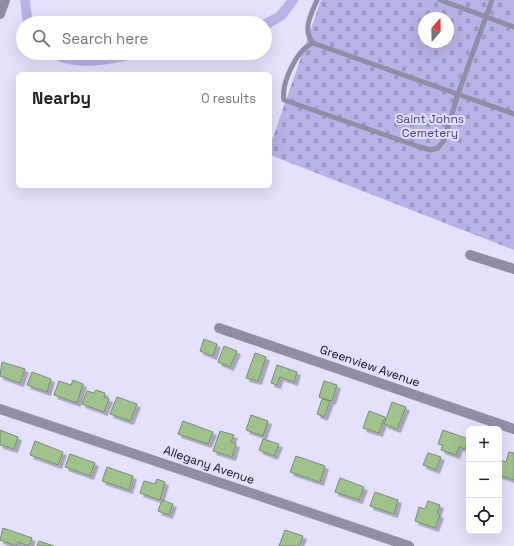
<!DOCTYPE html>
<meta charset="utf-8">
<style>
:root{--surface:#fff;--page:#f6f6f6;--text:#202124;--muted:#757577;--line:#e0e0e0}
body{margin:0;font-family:"Space Grotesk",sans-serif;background:var(--page);color:var(--text)}
.controls{position:absolute;right:12px;bottom:12px;display:grid;overflow:hidden;border-radius:6px;box-shadow:0 4px 16px #0002}
.controls button{width:36px;height:36px;display:grid;place-items:center;padding:0;border:0;border-bottom:1px solid var(--line);background:var(--surface);color:var(--text);font:20px sans-serif}
.compass{position:absolute;left:418px;top:12px;width:36px;height:36px;border-radius:50%;background:var(--surface);box-shadow:0 4px 16px #0002;rotate:20deg}
.list{margin:0;padding:0;list-style:none}
h2{display:flex;justify-content:space-between;align-items:center;height:52px;margin:0;padding:0 16px;font-size:17px}
h2 small{font-size:13px;font-weight:400;color:var(--muted)}
.icon{flex:none;width:22px;height:22px;fill:none;stroke:currentColor;stroke-width:2;stroke-linecap:round;stroke-linejoin:round}
.map{position:relative;flex:none;width:514px;height:546px;overflow:hidden}
.search{position:absolute;background:var(--surface);box-shadow:0 4px 16px #0002;left:16px;top:16px;width:256px;height:44px;display:flex;align-items:center;gap:10px;box-sizing:border-box;padding:0 14px;border-radius:22px;color:var(--muted);font-size:15px}
.panel{position:absolute;background:var(--surface);box-shadow:0 4px 16px #0002;left:16px;top:72px;width:256px;height:116px;border-radius:6px}
.map>svg:first-child{display:block}
.cemetery{fill:url(#cemetery-stones);fill-rule:evenodd}
.garden{fill:#b8b3e6}
.building{fill:#a0c38e;stroke:#798c6f;filter:url(#shadow)}
.lines{fill:none;stroke-linecap:round;stroke-linejoin:round}
.lane{stroke:#908ea7;stroke-width:5}
.street{stroke:#908ea7;stroke-width:10}
.labels{text-anchor:middle;stroke-width:4;stroke-linejoin:round;paint-order:stroke}
.park-label{font-size:12px;fill:#4a3d82;stroke:#e4e1fd}
.street-label{font-size:12px;fill:#0f0d19;stroke:#e4e1fd}
</style>
<div class="map">
<svg width="514" height="546" viewBox="0 0 514 546">
<defs>
<pattern id="cemetery-stones" width="16" height="16" patternUnits="userSpaceOnUse"><rect width="16" height="16" fill="#b8b3e6"/><path d="M2 7V4a2 2 0 0 1 4 0v3zM10 15v-3a2 2 0 0 1 4 0v3z" fill="#9d99c5"/></pattern>
<filter id="shadow"><feDropShadow dx="3.5" dy="3.5" stdDeviation="0" flood-color="#0004"/></filter>
</defs>
<rect width="100%" height="100%" fill="#e4e1fd"/>
<path class="cemetery" d="M321,0H514V250L270,155V146ZM424,18H448V42H424Z"/>
<path class="garden" d="M20,0H30L31,11L34,23H23Z
M287,0H299L285,19L265,31V23H256L276,13Z
M44,53H65L82,56L106,53H160C123,60 78,78 44,53Z"/>
<path class="building" d="M204,339L217,344L213,356L200,351Z
M224,346L237,351L230,367L218,362Z
M255,353L266,357L258,381L246,378Z
M2,362L25,369L20,383L0,376Z
M277,365L297,372L294,382L280,377L277,385L271,383Z
M32,372L51,379L47,392L27,385Z
M73,380L83,384L77,403L54,395L59,381L71,385Z
M324,381L337,385L332,401L319,397Z
M96,390L105,393L104,397L109,399L104,412L82,404L87,391L94,393Z
M117,397L137,404L130,421L110,414Z
M322,399L330,401L324,417L317,414Z
M392,402L406,407L397,429L384,424Z
M369,411L385,417L379,433L363,428Z
M251,415L268,421L263,436L246,430Z
M183,421L213,432L208,444L178,434Z
M0,430L18,437L14,449L0,445Z
M443,430L468,439L465,449L459,447L456,455L441,450L443,445L438,444Z
M220,431L234,435L231,442L236,444L232,457L213,451Z
M263,439L279,444L274,456L259,450Z
M35,441L63,452L58,465L30,455Z
M509,452L514,453V480L499,475L500,460L506,462Z
M428,453L441,457L436,470L423,465Z
M70,454L95,463L90,476L65,467Z
M296,456L325,466L320,482L290,472Z
M107,467L133,476L129,490L102,481Z
M340,478L364,487L359,500L335,492Z
M157,479L165,482L160,500L140,493L144,481L155,484Z
M375,492L398,500L394,514L370,506Z
M162,500L173,504L169,515L158,511Z
M428,501L440,505L437,513L440,515L435,528L415,521L419,507L425,509Z
M3,528L32,538L29,546L18,542L16,546L0,540Z
M285,530L303,536L299,546H279Z
M39,541L54,546H37Z"/>
<g class="lines">
<path class="lane" d="M317,0C311,15 302,29 313,43L514,114
M440,0L514,27
M313,43C297,49 281,83 284,100L420,147L431,150L438,148L444,140L458,94L492,0"/>
<path class="street" d="M0,14L5,0
M470,255L514,269
M219,328L514,429
M0,409L409,546"/>
</g>
<g class="labels">
<g class="park-label">
<text x="430" y="123">Saint Johns<tspan x="430" dy="14">Cemetery</tspan></text>
</g>
<g class="street-label">
<text transform="translate(370 366) rotate(19)" y="4">Greenview Avenue</text>
<text transform="translate(209 465) rotate(19)" y="4">Allegany Avenue</text>
</g>
</g>
</svg>
<div class="controls">
<button>+</button>
<button>−</button>
<button><svg class="icon" aria-label="locate" viewBox="0 0 24 24"><circle cx="12" cy="12" r="6"/><path d="M12 2v4M12 18v4M2 12h4M18 12h4"/></svg></button>
</div>
<svg class="compass" viewBox="-18 -18 36 36"><path d="M0-13l5 13h-10z" fill="#e53935"/><path d="M0 13l5-13h-10z" fill="#757577"/></svg>
<div class="search"><svg class="icon" aria-label="search" viewBox="0 0 24 24"><circle cx="10" cy="10" r="6"/><path d="M15 15l6 6"/></svg>Search here</div>
<section class="panel">
<h2>Nearby<small>0 results</small></h2>
<ul class="list">
</ul>
</section>
</div>
